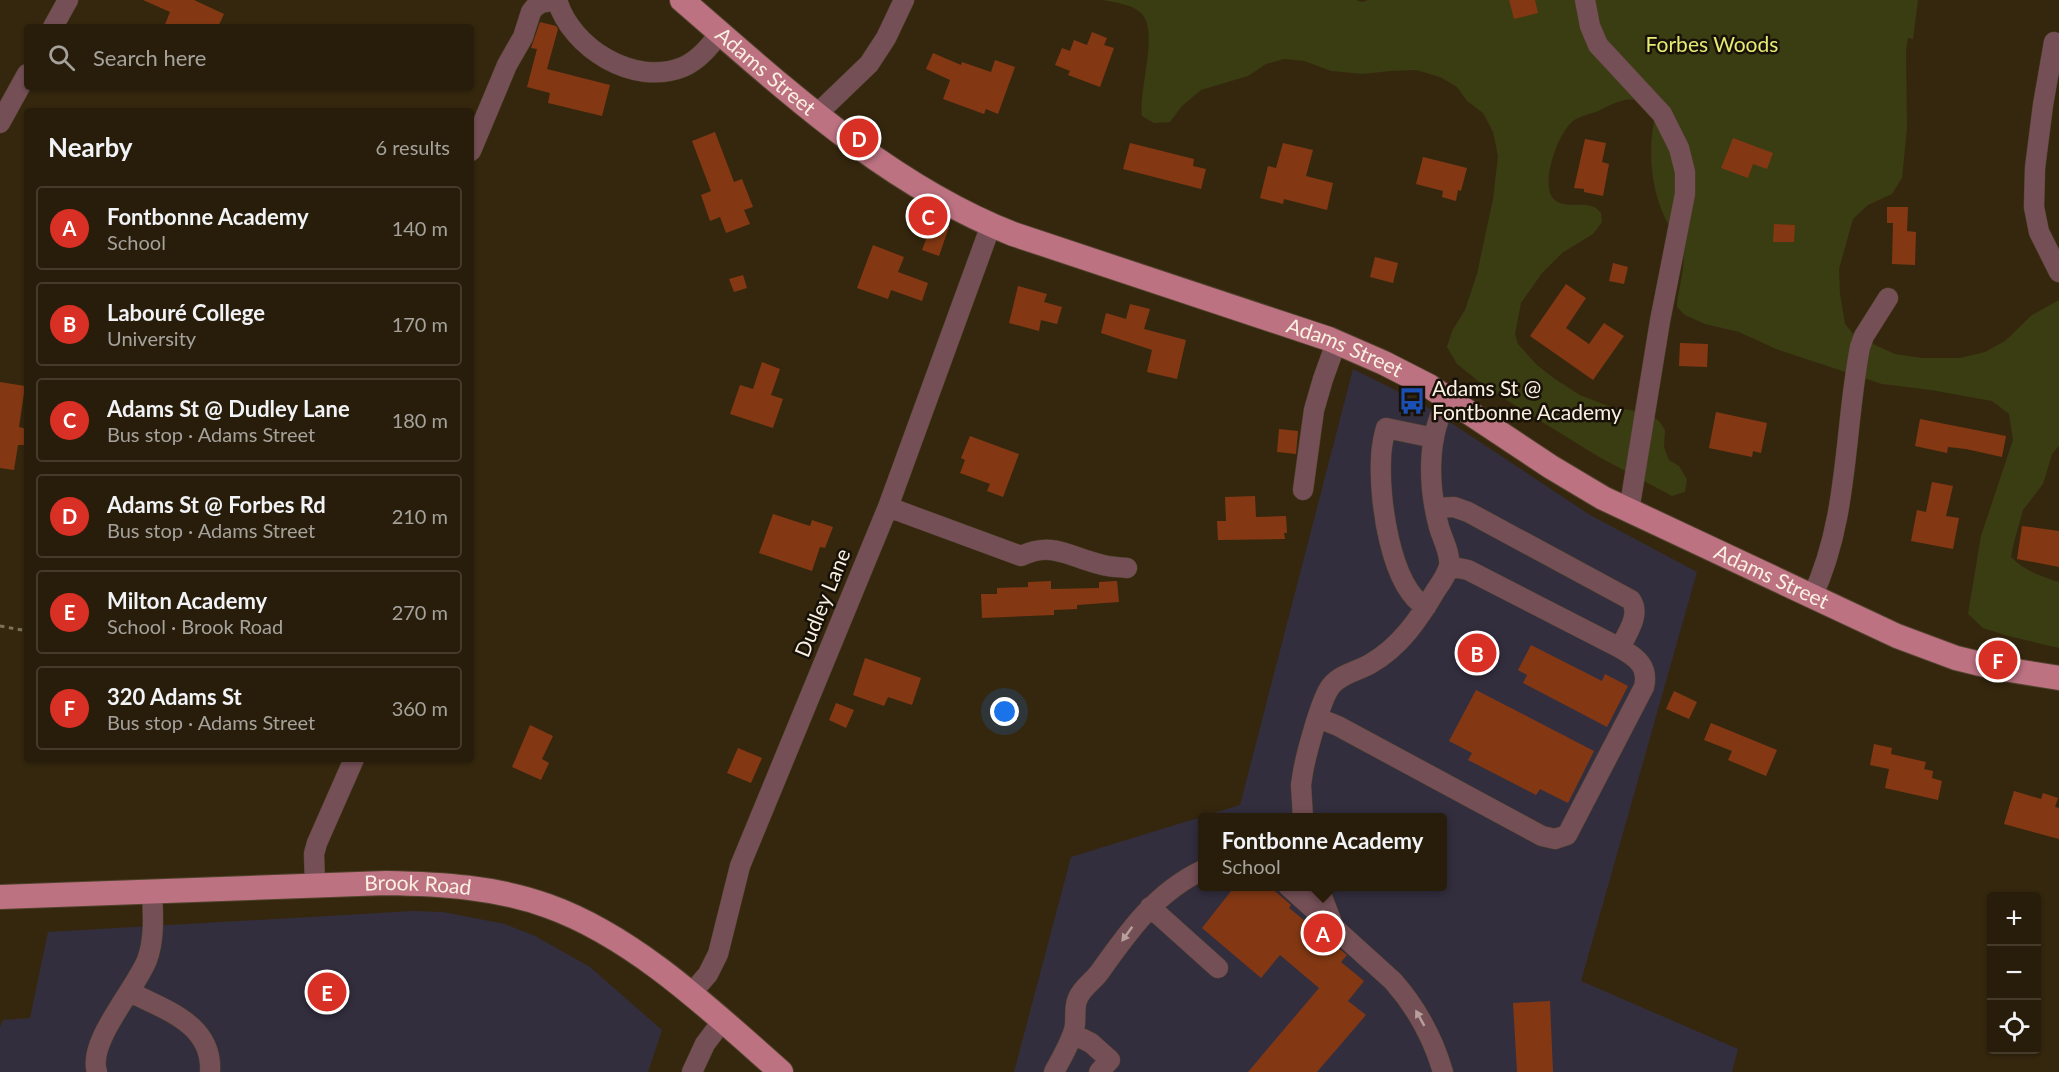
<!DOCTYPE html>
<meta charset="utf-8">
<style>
:root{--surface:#281d0a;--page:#342a18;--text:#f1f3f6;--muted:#a5a29c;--line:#443b2b;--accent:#d93025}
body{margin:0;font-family:Lato,sans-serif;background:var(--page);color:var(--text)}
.controls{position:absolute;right:18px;bottom:18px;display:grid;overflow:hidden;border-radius:6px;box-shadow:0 2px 4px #0004}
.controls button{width:54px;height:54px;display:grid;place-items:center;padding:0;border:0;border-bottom:2px solid var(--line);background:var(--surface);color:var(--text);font:30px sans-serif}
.you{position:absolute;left:1005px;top:712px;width:21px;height:21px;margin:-15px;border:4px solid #fff;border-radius:50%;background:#1a73e8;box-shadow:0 0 0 9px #1a73e833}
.badge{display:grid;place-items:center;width:39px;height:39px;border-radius:50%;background:var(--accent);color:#fff;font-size:20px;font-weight:700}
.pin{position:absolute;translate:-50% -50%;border:3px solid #fff;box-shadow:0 2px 6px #0006}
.popup{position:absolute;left:1198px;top:813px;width:249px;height:78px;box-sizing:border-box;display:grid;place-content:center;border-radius:6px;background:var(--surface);filter:drop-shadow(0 2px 4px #0005);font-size:20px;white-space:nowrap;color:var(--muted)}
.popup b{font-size:22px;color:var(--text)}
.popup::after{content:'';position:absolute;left:50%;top:100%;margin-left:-12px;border:12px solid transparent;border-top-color:var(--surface)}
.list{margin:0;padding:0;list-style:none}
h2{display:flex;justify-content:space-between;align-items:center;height:78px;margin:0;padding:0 24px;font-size:26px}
h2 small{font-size:20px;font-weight:400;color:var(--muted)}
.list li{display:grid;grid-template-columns:39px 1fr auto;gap:18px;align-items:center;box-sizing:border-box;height:84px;margin:0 12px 12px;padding:0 12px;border:2px solid var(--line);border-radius:6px}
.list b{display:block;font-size:22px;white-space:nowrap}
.list p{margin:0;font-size:20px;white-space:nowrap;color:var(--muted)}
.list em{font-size:20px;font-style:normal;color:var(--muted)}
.icon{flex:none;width:33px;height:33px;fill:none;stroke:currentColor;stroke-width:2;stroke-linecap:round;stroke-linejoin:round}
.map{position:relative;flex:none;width:2059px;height:1072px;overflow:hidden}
.search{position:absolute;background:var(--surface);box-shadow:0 2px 4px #0004;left:24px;top:24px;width:450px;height:66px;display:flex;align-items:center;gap:15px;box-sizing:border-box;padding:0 21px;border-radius:6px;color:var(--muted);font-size:22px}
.panel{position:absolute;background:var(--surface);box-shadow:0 2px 4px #0004;left:24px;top:108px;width:450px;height:654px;border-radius:6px}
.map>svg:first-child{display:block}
.education{fill:#332e3e;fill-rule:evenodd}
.green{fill:#3a3c12}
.building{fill:#833813}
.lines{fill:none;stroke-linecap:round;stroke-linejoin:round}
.minor-casing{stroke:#51432c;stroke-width:21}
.major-casing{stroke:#51432c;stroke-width:26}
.path{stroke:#7d705b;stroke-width:3;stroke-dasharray:4.5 4.5;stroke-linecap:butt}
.minor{stroke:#744f56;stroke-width:20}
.major{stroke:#bd7282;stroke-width:24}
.oneway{fill:#b7a09c}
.labels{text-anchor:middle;stroke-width:5;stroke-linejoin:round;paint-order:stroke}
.park-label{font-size:21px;fill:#e7eb73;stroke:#171107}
.street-label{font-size:21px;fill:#faf0e1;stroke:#171107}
.poi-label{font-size:21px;fill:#faf0e1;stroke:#171107;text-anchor:start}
</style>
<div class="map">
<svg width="2059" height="1072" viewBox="0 0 2059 1072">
<rect width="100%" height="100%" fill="#35270e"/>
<path class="education" d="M1353,369L1421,403L1590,515L1697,572L1581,981L1738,1049L1732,1072H1014L1071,857L1240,805ZM1203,818H1443V886H1203Z
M413,911L443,912L505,924L535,936L590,967L662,1030L648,1072H0V1027L3,1020L30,1018L48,932Z"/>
<path class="green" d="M1103,0H1356L1362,2L1368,0H1918L1913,39L1908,38L1906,51L1907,128L1902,178L1892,194L1868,205L1853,219L1839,269L1840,294L1845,324L1855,336L1895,354L1922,358H1960L1985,352L2005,341L2032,315L2059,300V446L2052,454L2043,484L2023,510L2014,542L2011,557C2025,571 2040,576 2059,582V648L2008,636L1983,628L1968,614L1981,536L2013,440L2009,414L1992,401L1931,390L1882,384L1776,349L1739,332L1705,324L1685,315L1677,307C1678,286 1687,267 1682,246C1679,236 1669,228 1665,218C1651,188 1648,153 1654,121C1652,117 1649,109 1645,105C1631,92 1611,105 1598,111C1588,115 1576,116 1569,125C1557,139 1543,177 1551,195C1559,211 1581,201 1594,207C1597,208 1599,211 1601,213L1602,222L1593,234L1562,253L1542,273L1521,303L1515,334L1518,344L1537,365L1555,379L1580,395L1611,407L1649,413L1659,421L1665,430L1664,447L1669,460L1679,466L1687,479L1685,492L1672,496L1599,457L1487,388L1457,364L1447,347L1452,331L1465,310L1477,274L1493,199L1498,156L1493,132L1483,113L1467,101L1457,87L1440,77L1416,70L1390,71L1363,74L1331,71L1304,61L1284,59L1266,64L1248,76L1201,90L1182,106L1170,122L1154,123L1142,116C1138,91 1159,33 1142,14C1133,4 1116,3 1103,0Z"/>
<path class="building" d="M143,0H194L224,14L218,27H164L170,12Z
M1509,0H1535L1538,13L1514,19Z
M540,22L556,26L558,29L547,69L610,85L602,116L548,103L550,93L527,87L537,49L531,48Z
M1092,32L1107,38L1104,45L1114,48L1100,87L1068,75L1070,71L1055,65L1062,48L1070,51L1074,40L1087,45Z
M933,53L961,65L962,62L991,72L995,60L1015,67L998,114L986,109L984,114L943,99L950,80L926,69Z
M715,132L734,182L742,179L753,207L744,210L750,224L726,233L720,217L710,221L701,195L711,191L692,141Z
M1733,138L1773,153L1767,169L1753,164L1748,178L1721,168Z
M1585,139L1606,143L1602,162L1609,164L1603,196L1584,192V189L1574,188Z
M1130,143L1194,159L1193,166L1206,169L1201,189L1123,169Z
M1283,143L1313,150L1306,176L1333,183L1327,210L1284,199L1283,204L1260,198L1268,166L1276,168Z
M1423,157L1467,168L1461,191L1458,190L1456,201L1442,197L1443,191L1416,184Z
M1887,207H1908L1907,231L1916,232L1915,265L1892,264L1893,223H1887Z
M933,221L949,227L939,256L922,250Z
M1774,224L1795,225L1794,242H1773Z
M873,245L904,257L898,272L928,283L922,301L891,290L888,299L857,288Z
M1375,257L1398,263L1393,283L1370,277Z
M1613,263L1628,267L1624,284L1609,281Z
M743,275L747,288L734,292L729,279Z
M1566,284L1586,298L1566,328L1589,344L1604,323L1624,336L1593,380L1530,336Z
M1018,286L1047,294L1044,302L1062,307L1057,324L1041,320L1039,331L1009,323Z
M1130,304L1150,309L1144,329L1186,340L1177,379L1147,372L1152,350L1101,333L1106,313L1126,319Z
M1680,343L1708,344L1707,367L1679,366Z
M762,362L780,369L771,395L783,399L773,428L730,414L740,385L753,389Z
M0,382L25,386L19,427L27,429V434L25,445H18L14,470L0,468Z
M1716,412L1767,423L1761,453L1753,451L1752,457L1709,448Z
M1920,419L2006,436L2002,457L1966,449L1948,447L1947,453L1915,446Z
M1279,429L1298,431L1296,454L1277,452Z
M970,436L1019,454L1003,497L987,491L990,484L960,473L965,460L961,458Z
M1932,482L1953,486L1946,516L1959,518L1953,549L1911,541L1917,510L1926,512Z
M1255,496L1256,517L1286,516L1287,533H1284L1285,539L1218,540L1217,521H1226L1225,497Z
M773,514L810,526L812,520L833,527L825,548L820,547L812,571L759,553Z
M2022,526L2059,531V567L2017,559Z
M1051,581V589L1099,588V582L1117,581L1119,602L1077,605V609L1054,610V615L982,618L981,594H997V588L1028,587V582Z
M1531,645L1602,681L1605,674L1628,686L1607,727L1523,683L1527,675L1518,670Z
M865,658L921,678L912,705L888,697L884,706L853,695Z
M1476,690L1594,751L1568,803L1540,789L1536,795L1468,760L1472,753L1449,741Z
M1674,691L1697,702L1689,719L1666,709Z
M836,703L854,710L846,728L829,720Z
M1711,723L1777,750L1766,776L1728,760L1732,751L1704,740Z
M530,725L553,736L542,759L549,763L541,780L512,767Z
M1874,744L1892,748L1891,754L1926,762L1924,769L1933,771L1932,778L1942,781L1938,800L1885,788L1889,769L1870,765Z
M738,748L762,758L751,783L727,773Z
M2014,791L2041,799L2043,793L2058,798L2055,807L2059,808V839L2004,824Z
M1235,886H1269L1291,905L1289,908L1347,955L1341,962L1364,981L1348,1001L1366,1015L1317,1072H1248L1319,988L1280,955L1261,978L1202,928Z
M1550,1001L1553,1072H1517L1513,1003Z"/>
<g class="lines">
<defs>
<path id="minor" d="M557,0C571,48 634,87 683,67C699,60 710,46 720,33
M1585,0L1590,26L1598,45L1662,114L1679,148L1685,172V194L1660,321L1629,511
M53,27L68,0
M2054,42L2043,105L2035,168L2034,207L2039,232L2059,272
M817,114L869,64L886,38L904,0
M0,123L27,74
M471,151L507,65L523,37L531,12L535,7L541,3L557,0
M1303,490L1314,410L1323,379L1336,343
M888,507L1021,556C1053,541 1069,557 1099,564C1108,567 1118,567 1127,568
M1435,508L1454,507L1468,512L1631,600C1641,615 1627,633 1620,648
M1812,597C1849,519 1844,430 1860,347L1864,336L1888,298
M1426,607C1390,587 1379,498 1381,460C1381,449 1383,439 1386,428L1434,438
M1318,718L1338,726L1542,836L1555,839L1567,835L1644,687C1649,666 1636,657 1620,648L1468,570L1449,566
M1303,818L1301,785L1303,772C1306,755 1321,698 1331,686C1340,674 1358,671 1370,664C1400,647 1419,619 1436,590C1441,583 1447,574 1449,566C1451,554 1442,538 1439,527C1428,486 1426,435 1449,398
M315,885L314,854L317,843L354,759
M1288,886L1393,981C1416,1007 1433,1038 1443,1072
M1318,886L1331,920
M1150,907L1218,968
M130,992C165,1010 213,1024 210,1072
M691,994L708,974L718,954L740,866L888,507L991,225
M1073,1034L1091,1043L1110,1060L1099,1072
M97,1072C87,1042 135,990 147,960C155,938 153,914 152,891
M692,1072L705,1044L723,1020
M1054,1072C1061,1059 1070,1044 1074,1030C1077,1020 1073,1008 1078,998C1082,988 1092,982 1099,973C1128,932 1156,892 1203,870"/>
<g id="major">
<path id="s1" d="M682,0C784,88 886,184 1013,234L1329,339L1384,363L1429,386L1551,467L1603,498L1897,636L1956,658L1997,668L2059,678"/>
<path id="s2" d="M0,897L386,883C441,884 496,887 548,906C635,937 713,1012 781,1072"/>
</g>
</defs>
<use href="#minor" class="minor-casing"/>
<use href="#major" class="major-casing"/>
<path class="path" d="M0,626L27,631"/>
<use href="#minor" class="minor"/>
<use href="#major" class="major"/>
</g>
<defs><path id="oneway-solid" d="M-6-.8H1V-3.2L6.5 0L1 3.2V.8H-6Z" transform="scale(1.5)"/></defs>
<g class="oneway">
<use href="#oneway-solid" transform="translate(1127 934) rotate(126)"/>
<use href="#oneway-solid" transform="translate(1420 1018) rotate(-119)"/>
</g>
<defs>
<symbol id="bus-bare" viewBox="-9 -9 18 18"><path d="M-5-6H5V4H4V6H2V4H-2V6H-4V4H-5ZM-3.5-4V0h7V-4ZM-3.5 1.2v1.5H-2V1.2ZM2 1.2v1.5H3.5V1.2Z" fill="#1a4fb4" stroke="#171107" stroke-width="2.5" paint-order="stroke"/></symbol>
</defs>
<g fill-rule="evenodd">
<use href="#bus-bare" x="1393" y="382" width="38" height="38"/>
</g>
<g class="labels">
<g class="park-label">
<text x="1712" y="52">Forbes Woods</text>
</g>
<g class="street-label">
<text dy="7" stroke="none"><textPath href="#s1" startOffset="110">Adams Street</textPath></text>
<text dy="7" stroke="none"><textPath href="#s1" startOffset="758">Adams Street</textPath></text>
<text dy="7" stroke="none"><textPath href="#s1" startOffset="1244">Adams Street</textPath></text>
<text transform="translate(823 603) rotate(-68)" y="7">Dudley Lane</text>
<text dy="7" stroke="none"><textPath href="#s2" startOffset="418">Brook Road</textPath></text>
</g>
<g class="poi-label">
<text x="1432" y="396">Adams St @<tspan x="1432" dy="24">Fontbonne Academy</tspan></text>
</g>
</g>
</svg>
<div class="controls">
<button>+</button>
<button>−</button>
<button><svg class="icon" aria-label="locate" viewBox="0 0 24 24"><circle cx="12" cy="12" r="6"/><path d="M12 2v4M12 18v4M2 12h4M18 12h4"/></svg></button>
</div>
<div class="you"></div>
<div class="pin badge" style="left:1323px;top:933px">A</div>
<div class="popup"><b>Fontbonne Academy</b>School</div>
<div class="pin badge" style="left:1477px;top:653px">B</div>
<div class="pin badge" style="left:928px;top:216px">C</div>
<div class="pin badge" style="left:859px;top:138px">D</div>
<div class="pin badge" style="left:327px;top:992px">E</div>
<div class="pin badge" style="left:1998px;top:660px">F</div>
<div class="search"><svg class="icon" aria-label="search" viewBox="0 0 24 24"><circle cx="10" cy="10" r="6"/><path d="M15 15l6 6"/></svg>Search here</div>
<section class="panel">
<h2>Nearby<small>6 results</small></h2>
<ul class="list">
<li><span class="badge">A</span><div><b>Fontbonne Academy</b><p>School</p></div><em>140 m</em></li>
<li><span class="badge">B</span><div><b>Labouré College</b><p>University</p></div><em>170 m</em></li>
<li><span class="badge">C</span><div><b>Adams St @ Dudley Lane</b><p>Bus stop · Adams Street</p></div><em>180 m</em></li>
<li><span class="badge">D</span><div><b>Adams St @ Forbes Rd</b><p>Bus stop · Adams Street</p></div><em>210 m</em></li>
<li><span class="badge">E</span><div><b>Milton Academy</b><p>School · Brook Road</p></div><em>270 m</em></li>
<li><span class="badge">F</span><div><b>320 Adams St</b><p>Bus stop · Adams Street</p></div><em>360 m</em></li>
</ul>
</section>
</div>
